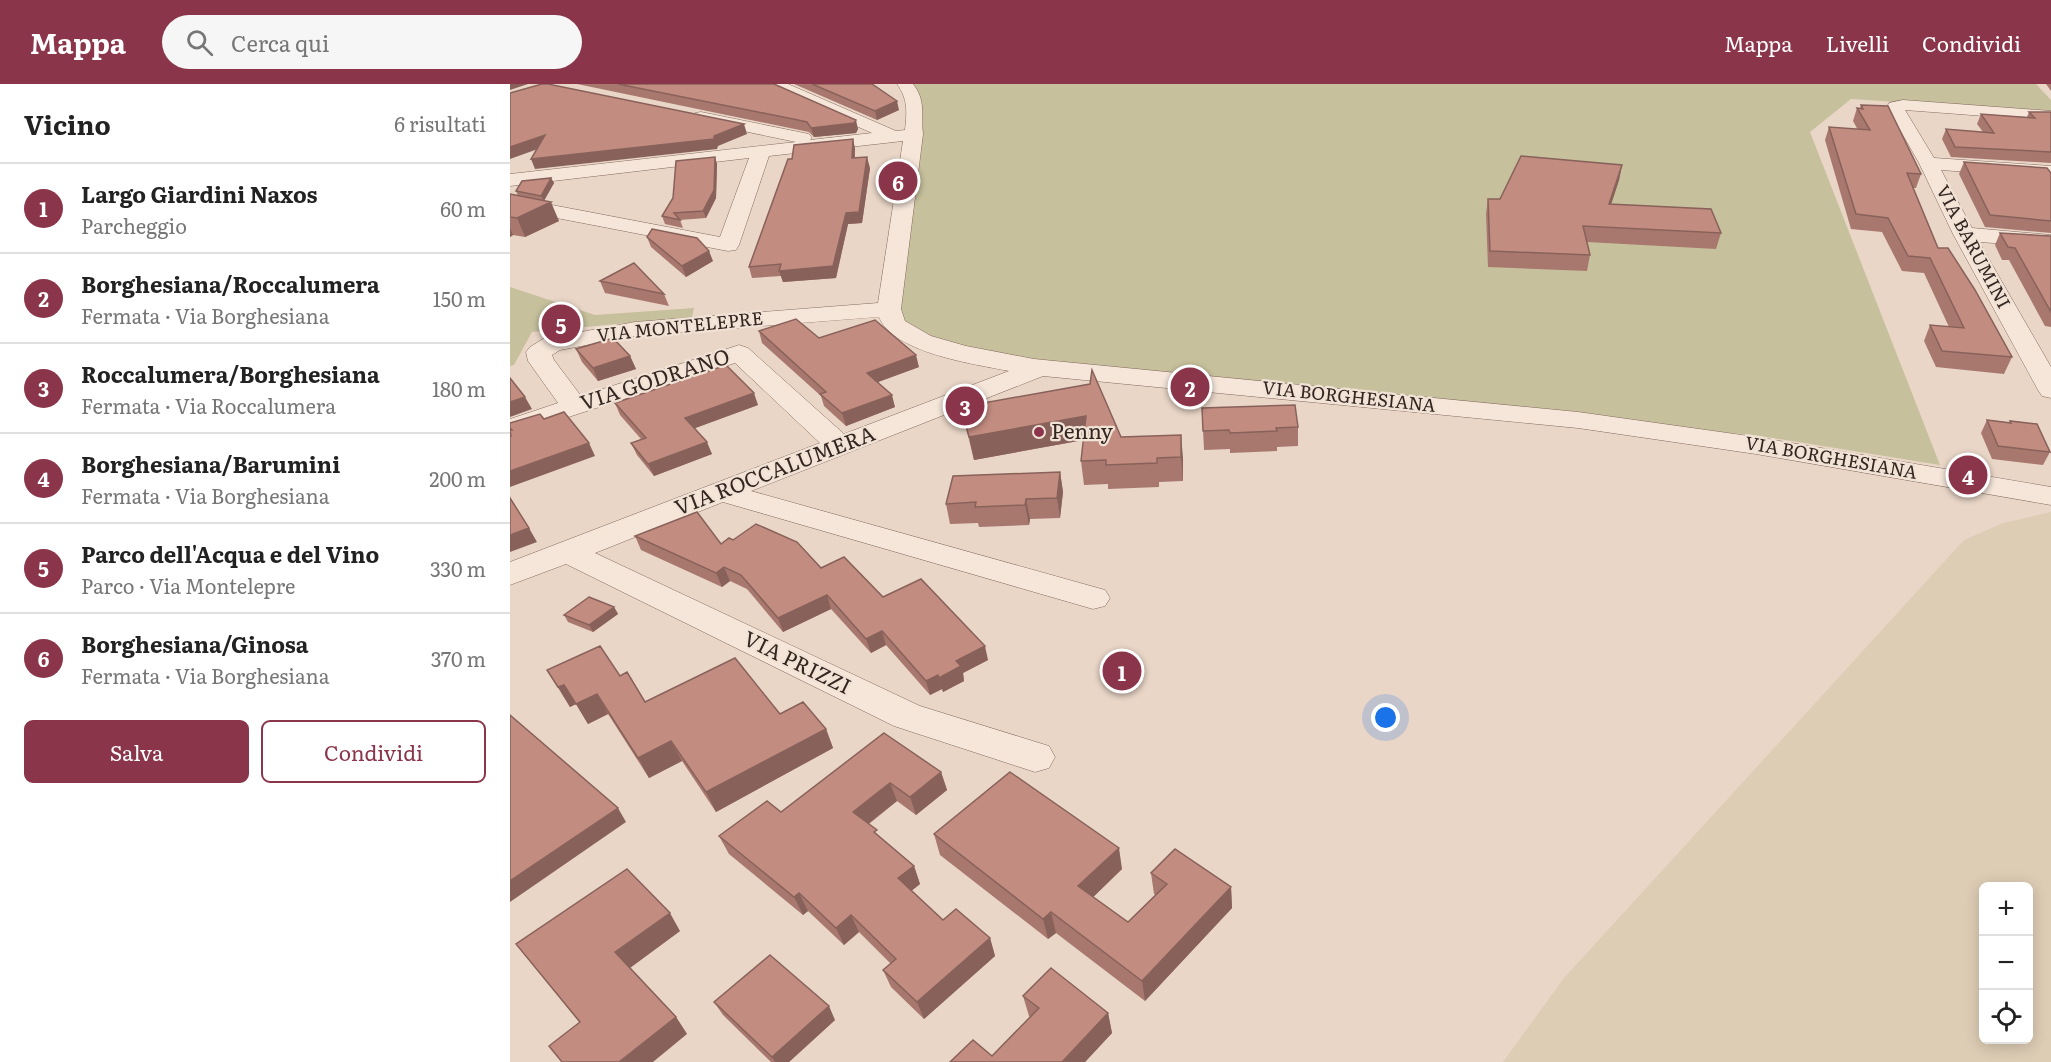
<!DOCTYPE html>
<html lang="it">
<meta charset="utf-8">
<style>
:root{--surface:#fff;--page:#f6f6f6;--text:#222;--muted:#767676;--line:#e0e0e0;--accent:#8b354b}
body{margin:0;font-family:Literata,serif;background:var(--page);color:var(--text)}
.controls{position:absolute;right:18px;bottom:18px;display:grid;overflow:hidden;border-radius:9px;box-shadow:0 3px 15px #0003}
.controls button{width:54px;height:54px;display:grid;place-items:center;padding:0;border:0;border-bottom:2px solid var(--line);background:var(--surface);color:var(--text);font:30px sans-serif}
.you{position:absolute;left:876px;top:634px;width:21px;height:21px;margin:-15px;border:4px solid #fff;border-radius:50%;background:#1a73e8;box-shadow:0 0 0 9px #1a73e833}
.badge{display:grid;place-items:center;width:39px;height:39px;border-radius:50%;background:var(--accent);color:#fff;font-size:20px;font-weight:700}
.pin{position:absolute;translate:-50% -50%;border:3px solid #fff;box-shadow:0 2px 6px #0006}
.list{margin:0;padding:0;list-style:none}
h2{display:flex;justify-content:space-between;align-items:center;height:78px;margin:0;padding:0 24px;font-size:26px}
h2 small{font-size:20px;font-weight:400;color:var(--muted)}
.list li{display:grid;grid-template-columns:39px 1fr auto;gap:18px;align-items:center;box-sizing:border-box;height:90px;padding:0 24px;border-top:2px solid var(--line)}
.list b{display:block;font-size:22px;white-space:nowrap}
.list p{margin:0;font-size:20px;white-space:nowrap;color:var(--muted)}
.list em{font-size:20px;font-style:normal;color:var(--muted)}
.actions{display:flex;gap:12px;padding:18px 24px}
.actions a{flex:1;padding:14px 0;border:2px solid var(--accent);border-radius:9px;text-align:center;font-size:21px;color:var(--accent)}
.actions .main{background:var(--accent);color:#fff}
.icon{flex:none;width:33px;height:33px;fill:none;stroke:currentColor;stroke-width:2;stroke-linecap:round;stroke-linejoin:round}
.map{position:relative;flex:none;width:1541px;height:978px;overflow:hidden}
header{display:flex;align-items:center;gap:36px;box-sizing:border-box;height:84px;padding:0 30px;background:var(--accent);color:#fff}
header strong{font-size:28px}
nav{display:flex;gap:33px;margin-inline-start:auto;font-size:21px}
.search{width:420px;height:54px;background:var(--page);display:flex;align-items:center;gap:15px;box-sizing:border-box;padding:0 21px;border-radius:33px;color:var(--muted);font-size:22px}
main{display:flex}
aside{flex:1;background:var(--surface)}
.map>svg:first-child{display:block}
.farmland{fill:#decdb5;fill-rule:evenodd}
.green{fill:#c6c09c}
.lines{fill:none;stroke-linecap:round;stroke-linejoin:round}
.minor-casing{stroke:#83695e;stroke-width:1}
.minor{fill:#f5e6d9;fill-rule:evenodd}
.wall{fill:#a8786f}
.shaded-wall{fill:#88625a}
.building{fill:#c38c81;stroke:#88625a;stroke-width:1.5}
.poi-dot{fill:#8b354b;stroke:#f1e2d6;stroke-width:2}
.labels{text-anchor:middle;stroke-width:4.5;stroke-linejoin:round;paint-order:stroke}
.far-street-label{font-size:18px;fill:#352520;stroke:#f1e2d6}
.street-label{font-size:21px;fill:#352520;stroke:#f1e2d6}
.poi-label{font-size:21px;fill:#352520;stroke:#f1e2d6;text-anchor:start}
</style>
<header>
<strong>Mappa</strong>
<div class="search"><svg class="icon" aria-label="search" viewBox="0 0 24 24"><circle cx="10" cy="10" r="6"/><path d="M15 15l6 6"/></svg>Cerca qui</div>
<nav><a>Mappa</a><a>Livelli</a><a>Condividi</a></nav>
</header>
<main>
<aside>
<h2>Vicino<small>6 risultati</small></h2>
<ul class="list">
<li><span class="badge">1</span><div><b>Largo Giardini Naxos</b><p>Parcheggio</p></div><em>60 m</em></li>
<li><span class="badge">2</span><div><b>Borghesiana/Roccalumera</b><p>Fermata · Via Borghesiana</p></div><em>150 m</em></li>
<li><span class="badge">3</span><div><b>Roccalumera/Borghesiana</b><p>Fermata · Via Roccalumera</p></div><em>180 m</em></li>
<li><span class="badge">4</span><div><b>Borghesiana/Barumini</b><p>Fermata · Via Borghesiana</p></div><em>200 m</em></li>
<li><span class="badge">5</span><div><b>Parco dell'Acqua e del Vino</b><p>Parco · Via Montelepre</p></div><em>330 m</em></li>
<li><span class="badge">6</span><div><b>Borghesiana/Ginosa</b><p>Fermata · Via Borghesiana</p></div><em>370 m</em></li>
</ul>
<div class="actions"><a class="main">Salva</a><a>Condividi</a></div>
</aside>
<div class="map">
<svg width="1541" height="978" viewBox="0 0 1541 978">
<rect width="100%" height="100%" fill="#e9d6c7"/>
<path class="farmland" d="M1541,428V978H993L1054,894L1454,456L1493,439ZM1474,802H1518V956H1474Z"/>
<path class="green" d="M393,0H1526L1541,16V28L1341,15L1300,48L1430,381L1244,351L1064,336L524,283L388,243L404,50Z
M0,203L85,231L184,224L182,233L22,248L4,281L0,282Z"/>
<g class="lines">
<defs>
<path id="minor" d="M256,0H278L386,47L395,46C397,28 398,15 387,0H403C416,16 411,31 413,50L391,225L395,237L421,252L456,262L524,275L1068,328L1246,353L1541,403V421L1246,370L1068,344L533,292L241,407L595,506L600,514L595,522L583,525L213,418L85,469L410,622L539,662L545,673L539,684L525,688L384,642L56,480L0,501V478L310,359L225,279L0,352V335L48,319L18,277L16,268L20,263L33,255L125,238L368,219L393,57L259,72L229,161L226,166L218,167L0,125V113L210,153L239,74L0,102V90L286,58L185,37L182,33L185,29L191,28L299,50L302,54L300,56L362,49L258,3ZM369,233C383,269 464,280 499,287L334,350L238,264L229,261L220,264L71,312L44,276L42,271L50,266L125,252Z
M1393,16L1541,27V37L1395,26L1424,74L1541,82V94L1431,86L1462,144L1541,151V163L1469,158L1541,283V314L1532,312L1528,306L1443,150L1409,79L1377,23L1379,19Z"/>
</defs>
<use href="#minor" class="minor-casing"/>
<use href="#minor" class="minor"/>
</g>
<path class="wall" d="M67,0H264L348,45L346,49L304,53L299,48Z
M284,0H362L389,26L367,36Z
M1536,0H1541V7Z
M1351,21L1411,90L1406,104H1403L1428,164L1502,273L1494,290L1426,283L1414,257L1420,241L1439,243L1414,189L1392,187L1372,148L1341,145L1315,56L1319,43L1348,46L1343,37L1347,24H1350Z
M1519,28H1541V79L1441,73L1432,55L1436,45L1473,48L1467,40L1471,30L1517,33Z
M343,55L345,65V74L360,84L352,139L338,140L326,194L273,198L271,192L242,194L239,183L282,75Z
M205,73L207,80L206,114L196,134L170,136L173,144L155,140L152,132Z
M1454,78L1541,89V149L1475,143L1449,90Z
M1112,81L1109,96L1101,120L1211,149L1206,165L1077,158L1080,171L1077,187L978,183L976,130L978,115H990Z
M41,94L44,99L34,116L49,137L15,153L3,151L0,153V110L8,112L6,107Z
M1490,149L1541,152V243L1535,242L1499,176H1492L1485,161Z
M137,153L203,177L176,193L141,163Z
M90,197L154,210L159,222L95,209Z
M249,247L309,254L409,283L368,298L385,323L336,342L314,322L311,312L252,259Z
M66,265L120,272L126,285L88,297L72,278Z
M105,319L248,321L185,344L202,370L144,392L127,371L121,359L131,355L110,331Z
M451,323L611,353L673,374V397L649,398V403L598,405V400L574,401L571,377L574,356L464,376Z
M692,324L788,343V362L767,363V367L720,369V365L694,366Z
M1477,336L1499,339L1500,337L1540,368L1533,381L1482,375L1471,349Z
M550,388L553,408L550,434L520,435L519,441L469,443L468,439L440,440L436,420Z
M125,452L211,460L311,484L373,513L478,576L453,589L454,597L433,608L432,605L420,611L376,561L361,569L321,525L273,548L237,505L220,497L212,503L131,466Z
M104,523L108,530L83,548L58,538L54,531Z
M37,586L110,592L135,618L270,630L316,645L323,664L206,728L172,677L139,694L98,630L78,640L66,620L60,623Z
M374,649L431,688L437,706L406,731L387,717L359,740L369,753L404,782L410,800L401,807L433,836L480,854L485,872L414,935L381,903L373,886L381,880L349,848L334,861L298,827L293,831L219,770L209,752L271,728Z
M424,750L612,785L583,813L618,838L646,811L644,810L641,789L721,803L722,824L635,917L546,849L538,855L430,771Z
M170,847L120,884L166,933L177,950L70,939L6,860Z
M513,912L598,929L602,949L575,978H440L482,972L520,933L519,932Z
M204,918L325,936L279,978H261L213,931Z"/>
<path class="shaded-wall" d="M0,0H18L0,6Z
M387,17L389,26L367,36L365,27Z
M346,36L348,45L346,49L304,53L301,44Z
M234,40L237,50L208,62L207,65L25,85L21,75L204,52Z
M35,51L39,61L0,75V63Z
M343,55L345,65L344,85L342,74Z
M205,73L207,80L206,114L196,134L193,127Z
M357,73L360,84L352,139L338,140L326,194L273,198L269,187L336,129Z
M1112,81L1109,96L1096,136L1099,120Z
M41,94L44,99L34,117L31,112Z
M41,118L49,137L15,153L7,134Z
M0,144L3,151L0,153Z
M199,167L203,177L176,193L172,182Z
M406,271L409,283L360,301L357,289Z
M120,272L126,285L88,297L83,284Z
M244,309L248,321L180,346L175,334Z
M382,311L385,323L336,342L332,329Z
M15,313L22,325L0,333V318Z
M576,332L579,355L464,376L459,353Z
M671,351L673,374V397L671,373Z
M197,358L202,370L144,392L138,380Z
M79,359L85,372L0,403V387Z
M550,388L553,408L550,434L547,414Z
M516,415L520,435L519,441L515,421Z
M19,444L27,458L0,468V451Z
M214,483L220,497L212,503L206,489Z
M317,511L321,525L273,548L268,534Z
M104,523L108,530L83,548L79,541Z
M372,547L376,561L361,569L356,555Z
M475,562L478,576L453,589L454,597L433,608L429,594L446,577Z
M428,591L432,605L420,611L416,597Z
M54,601L66,620L60,623L48,603Z
M87,610L98,630L78,640L66,620Z
M316,645L323,664L206,728L196,708Z
M161,657L172,677L139,694L128,674Z
M431,688L437,706L406,731L400,713Z
M380,699L387,717L350,746L343,728Z
M108,724L116,738L0,818V797Z
M609,764L612,785L573,823L568,802Z
M404,782L410,800L395,812L388,794Z
M721,803L722,824L635,917L632,897Z
M289,809L298,827L293,831L284,813Z
M541,828L546,849L538,855L533,835Z
M160,829L170,847L117,886L105,868Z
M341,831L349,848L334,861L326,844Z
M480,854L485,872L414,935L407,918Z
M319,922L325,936L279,978H265L262,973Z
M598,929L602,949L575,978H552Z
M166,933L177,950L143,978H109Z"/>
<path class="building" d="M32,0H38L234,40L204,52V55L21,75L35,51L0,63V9Z
M108,0H264L346,36L344,39L301,44L297,38L288,36Z
M302,0H362L387,17L365,27Z
M1351,21L1378,22L1411,90L1397,89L1428,164H1438L1465,206L1502,273L1432,267L1420,241L1454,244L1420,174L1398,172L1378,134L1346,130L1319,43L1360,46L1347,24L1353,25Z
M1519,28H1541V68L1445,63L1436,45L1484,49L1471,30L1525,34Z
M343,55L342,74L357,73L349,128L336,129L323,182L269,187L271,180L239,183L278,75H282L284,61Z
M1011,72L1112,81L1099,120L1201,125L1211,149L1073,142L1080,171L980,167L978,115H990Z
M205,73L204,106L193,127L164,129L170,136L152,132L163,114L166,77Z
M1454,78L1537,84L1541,89V137L1480,131Z
M41,94L31,112L6,107L12,97Z
M0,110L41,118L7,134L0,133Z
M142,145L187,154L199,167L172,182L137,153Z
M1490,149L1541,152V228L1505,164L1498,163Z
M124,179L154,210L90,197Z
M286,235L309,254L365,236L406,271L357,289L382,311L332,329L310,310L316,308L249,247Z
M103,254L120,272L83,284L66,265Z
M216,281L244,309L175,334L197,358L138,380L121,359L136,354L105,319Z
M582,286L611,353L671,351V373L647,374V379L596,381V376L571,377L576,332L459,353L451,323L580,300Z
M0,294L15,313L0,318Z
M785,321L788,343L766,344L767,347L720,349L719,346L693,347L692,324Z
M54,328L79,359L0,387V352H1L0,346H2L0,344V339L30,330L34,335Z
M1477,336L1501,339L1500,337L1527,340L1540,368L1488,362Z
M550,388L547,414L516,415L515,421L465,423L466,418L436,420L443,392Z
M0,414L19,444L0,451Z
M187,428L211,460L219,454L223,456L246,440L287,458L311,484L334,473L373,513L411,495L475,562L446,577L451,582L429,594L428,591L416,597L372,547L356,555L317,511L268,534L231,491L214,483L206,489L125,452Z
M79,513L104,523L79,541L54,531Z
M90,562L110,592L117,588L135,618L225,574L270,630L293,618L316,645L196,708L161,657L128,674L87,610L66,620L54,601L48,603L37,586Z
M0,631L108,724L0,797Z
M374,649L431,688L400,713L380,699L343,728L367,746L364,748L404,782L388,794L433,836L446,825L480,854L407,918L373,886L386,875L341,831L326,844L289,809L284,813L209,752L257,717L271,728Z
M500,688L609,764L568,802L618,838L657,800L641,789L665,765L721,803L632,897L541,828L533,835L424,750Z
M117,785L160,829L105,868L166,933L109,978H52L39,962L70,938L6,860Z
M260,871L319,922L262,973L204,918Z
M541,884L598,929L552,978H440L463,956L482,972L529,924L513,912Z"/>
<circle class="poi-dot" cx="529" cy="348" r="6"/>
<g class="labels">
<g class="far-street-label">
<text transform="translate(1463 163) rotate(62)" y="6">VIA BARUMINI</text>
<text transform="translate(170 243) rotate(-6)" y="6">VIA MONTELEPRE</text>
<text transform="translate(839 313) rotate(6)" y="6">VIA BORGHESIANA</text>
<text transform="translate(1321 374) rotate(10)" y="6">VIA BORGHESIANA</text>
</g>
<g class="street-label">
<text transform="translate(145 296) rotate(-18)" y="7">VIA GODRANO</text>
<text transform="translate(265 387) rotate(-21)" y="7">VIA ROCCALUMERA</text>
<text transform="translate(287 579) rotate(26)" y="7">VIA PRIZZI</text>
</g>
<g class="poi-label">
<text x="541" y="355">Penny</text>
</g>
</g>
</svg>
<div class="controls">
<button>+</button>
<button>−</button>
<button><svg class="icon" aria-label="locate" viewBox="0 0 24 24"><circle cx="12" cy="12" r="6"/><path d="M12 2v4M12 18v4M2 12h4M18 12h4"/></svg></button>
</div>
<div class="you"></div>
<div class="pin badge" style="left:612px;top:587px">1</div>
<div class="pin badge" style="left:680px;top:303px">2</div>
<div class="pin badge" style="left:455px;top:322px">3</div>
<div class="pin badge" style="left:1458px;top:391px">4</div>
<div class="pin badge" style="left:51px;top:240px">5</div>
<div class="pin badge" style="left:388px;top:97px">6</div>
</div>
</main>
